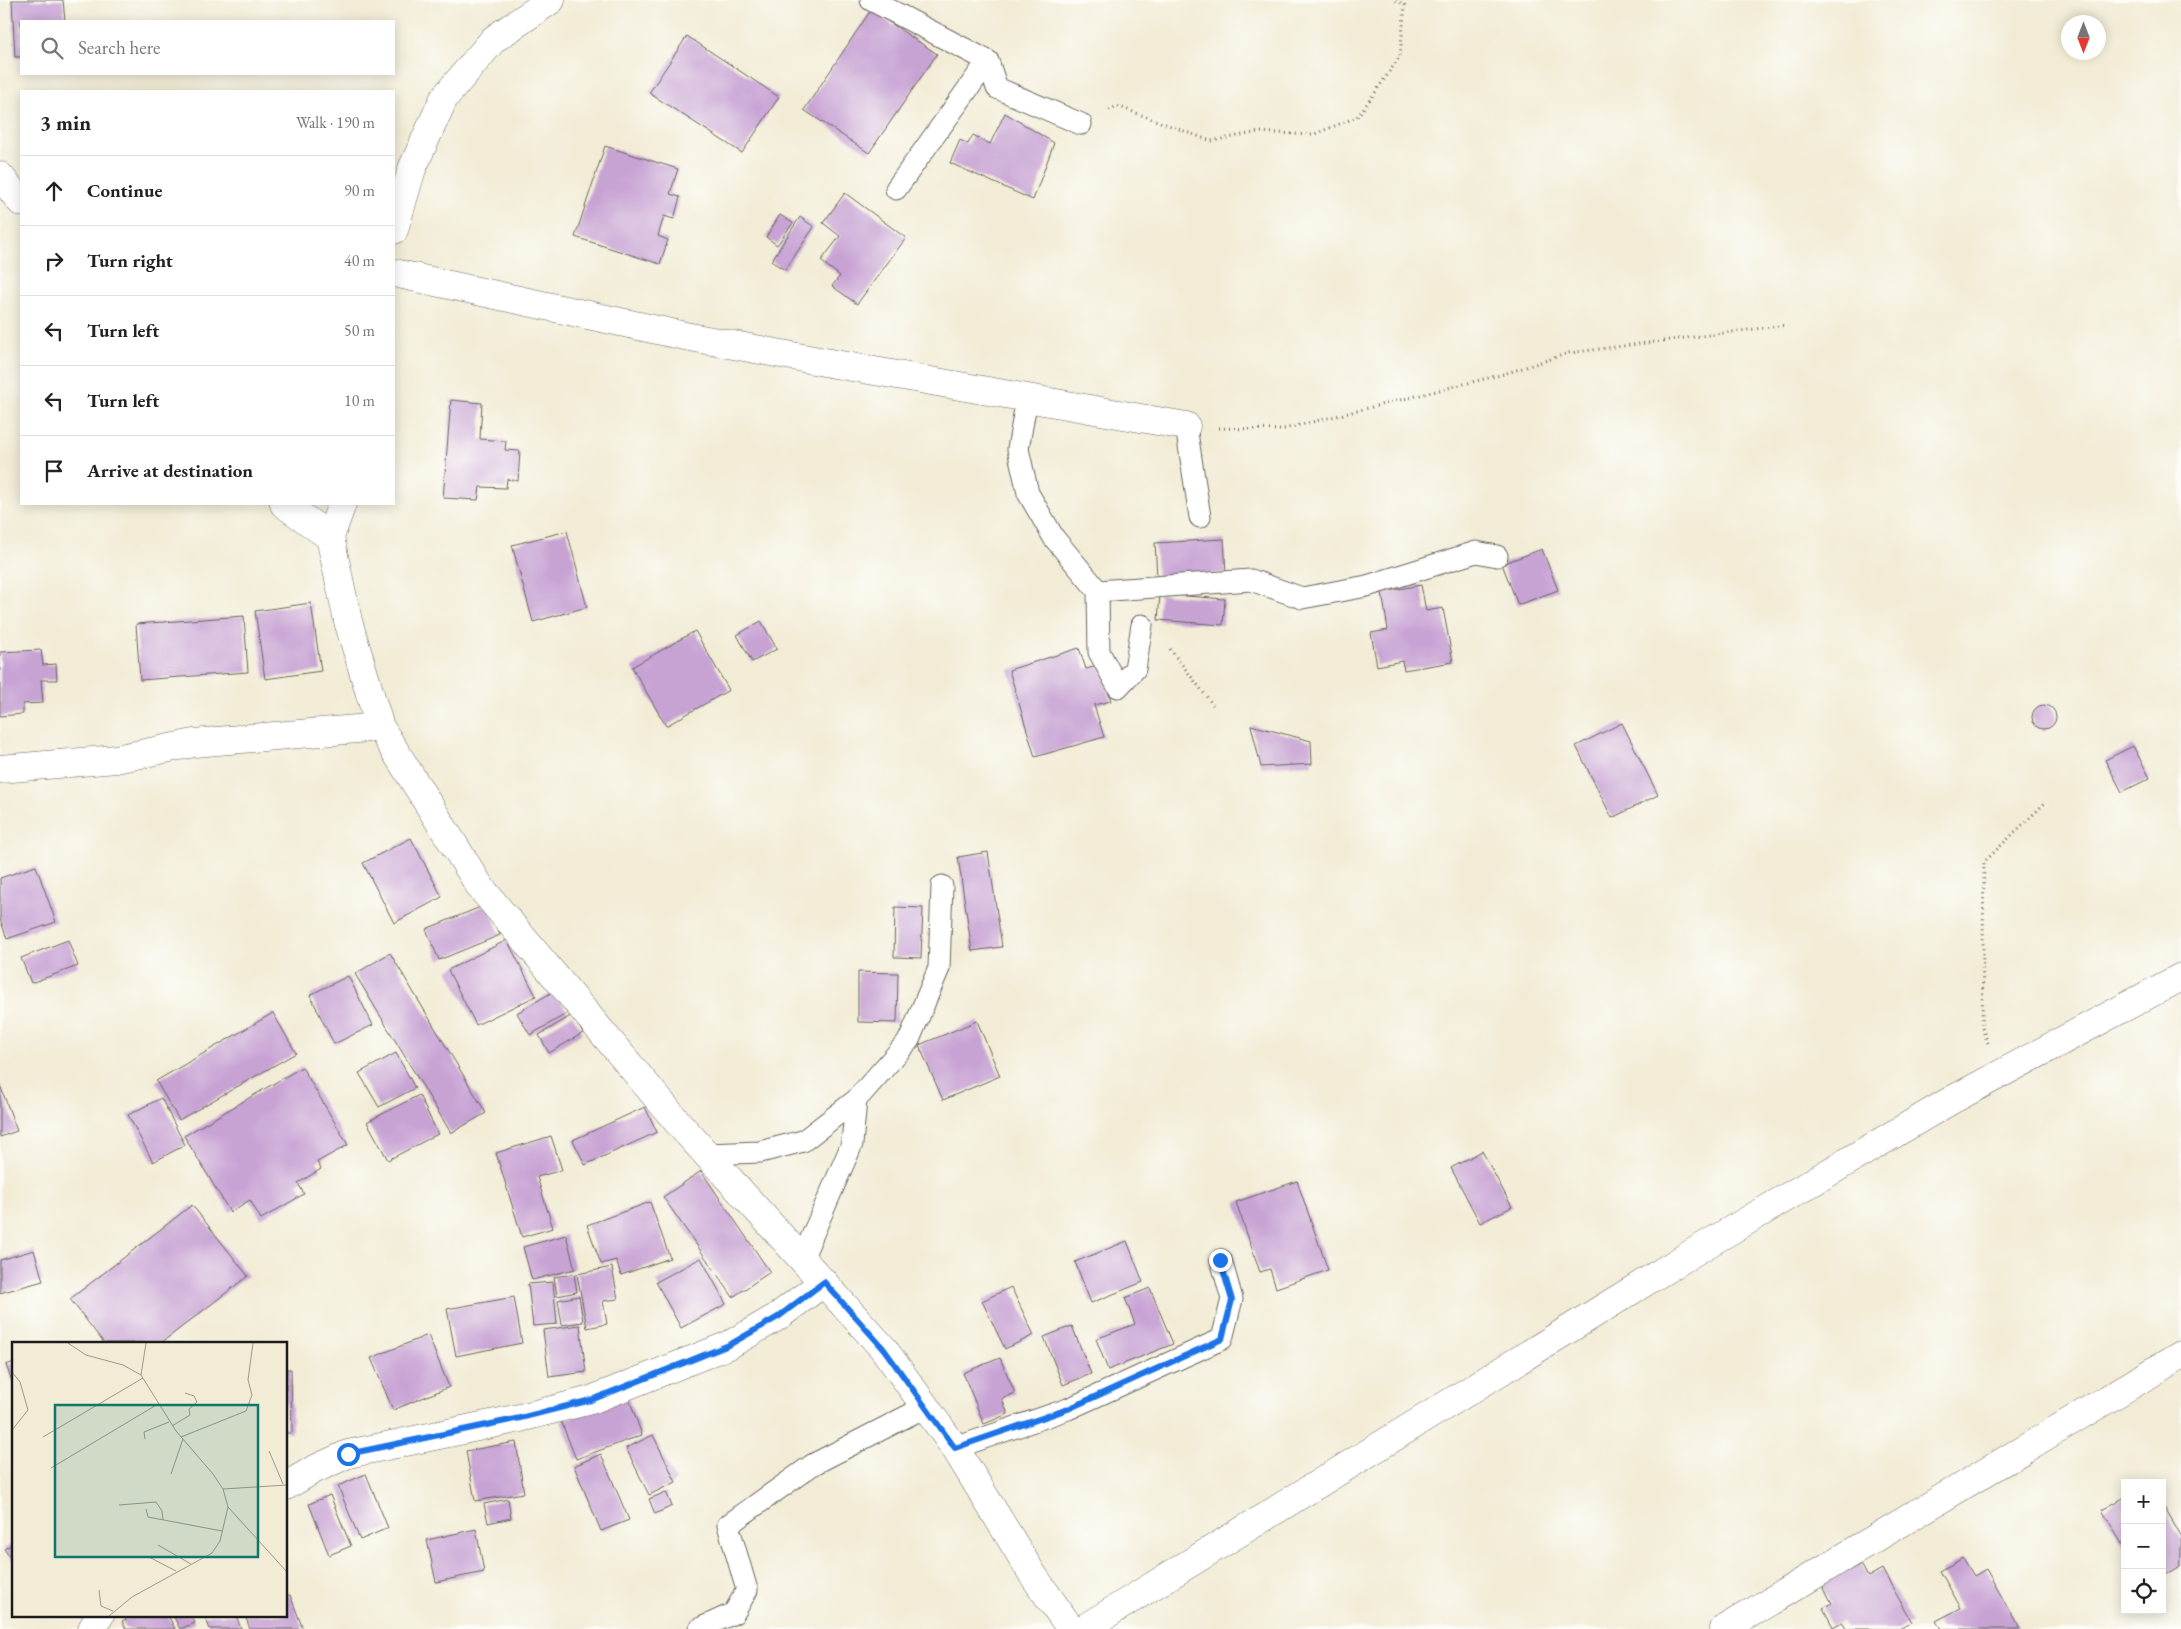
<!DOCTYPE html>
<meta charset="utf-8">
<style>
:root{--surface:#fff;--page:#f2f2f2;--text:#222;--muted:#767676;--line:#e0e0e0}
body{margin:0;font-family:"EB Garamond",serif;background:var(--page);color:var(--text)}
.controls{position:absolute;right:15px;bottom:15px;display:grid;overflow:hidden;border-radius:0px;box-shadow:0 2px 12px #0003}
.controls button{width:45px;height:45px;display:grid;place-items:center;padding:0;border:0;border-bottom:1px solid var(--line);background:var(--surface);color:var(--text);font:25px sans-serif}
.compass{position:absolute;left:2061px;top:15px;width:45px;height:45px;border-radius:50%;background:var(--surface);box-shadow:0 2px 12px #0003;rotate:180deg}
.stop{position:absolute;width:15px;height:15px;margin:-11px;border:4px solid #1a73e8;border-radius:50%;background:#fff}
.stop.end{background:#1a73e8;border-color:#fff;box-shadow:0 1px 5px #0008}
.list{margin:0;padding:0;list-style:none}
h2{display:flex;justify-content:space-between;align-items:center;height:65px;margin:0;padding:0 20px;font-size:21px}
h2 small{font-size:16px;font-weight:400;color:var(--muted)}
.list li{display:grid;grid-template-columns:32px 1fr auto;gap:15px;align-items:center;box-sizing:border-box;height:70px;padding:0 20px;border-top:1px solid var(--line)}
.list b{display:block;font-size:19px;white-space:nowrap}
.list em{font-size:16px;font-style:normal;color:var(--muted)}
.icon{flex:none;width:28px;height:28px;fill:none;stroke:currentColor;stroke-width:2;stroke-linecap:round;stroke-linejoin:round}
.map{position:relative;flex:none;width:2181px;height:1629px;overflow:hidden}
.search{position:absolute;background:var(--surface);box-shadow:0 2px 12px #0003;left:20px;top:20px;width:375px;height:55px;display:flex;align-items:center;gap:12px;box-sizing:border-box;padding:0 18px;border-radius:0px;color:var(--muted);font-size:19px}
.panel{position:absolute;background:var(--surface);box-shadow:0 2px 12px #0003;left:20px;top:90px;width:375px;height:415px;border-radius:0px}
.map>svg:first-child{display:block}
.building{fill:#c7a3d4}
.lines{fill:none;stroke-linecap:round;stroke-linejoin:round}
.lane-casing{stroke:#67655d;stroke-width:23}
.street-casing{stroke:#67655d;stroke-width:29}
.path{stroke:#67655d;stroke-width:3;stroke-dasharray:1 4;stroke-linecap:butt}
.lane{stroke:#fff;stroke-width:21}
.street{stroke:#fff;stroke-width:28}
.route{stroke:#1a73e8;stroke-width:6}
.inset-road{fill:none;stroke:#9c998c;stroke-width:1}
.view{fill:#0f766e;fill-opacity:0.15;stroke:#0f766e;stroke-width:2.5}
.inset-edge{fill:none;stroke:#1c1c1c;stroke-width:2.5}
</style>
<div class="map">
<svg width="2181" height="1629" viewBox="0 0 2181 1629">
<rect width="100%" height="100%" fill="#fdfcf7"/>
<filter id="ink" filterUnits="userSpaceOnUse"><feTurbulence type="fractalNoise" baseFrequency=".02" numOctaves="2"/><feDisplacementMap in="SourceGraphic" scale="10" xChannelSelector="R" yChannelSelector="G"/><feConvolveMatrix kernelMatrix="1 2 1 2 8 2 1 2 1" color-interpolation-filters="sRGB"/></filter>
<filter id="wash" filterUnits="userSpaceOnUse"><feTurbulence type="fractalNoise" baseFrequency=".0096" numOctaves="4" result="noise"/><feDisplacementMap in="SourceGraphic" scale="20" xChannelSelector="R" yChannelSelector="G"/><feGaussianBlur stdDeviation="1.12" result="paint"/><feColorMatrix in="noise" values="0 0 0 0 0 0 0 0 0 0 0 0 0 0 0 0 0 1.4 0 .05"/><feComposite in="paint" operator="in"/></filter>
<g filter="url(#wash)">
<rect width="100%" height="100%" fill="#f2ecd6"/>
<g id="blocks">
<path class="building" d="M12,0H63L65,21H21V57H15Z
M871,10L937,54L869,153L804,110Z
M687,36L779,97L742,153L649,93Z
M1005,113L1054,143L1033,200L950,163L960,140L968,144L973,135L990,144Z
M605,146L678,169L670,194L680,197L674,219L664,216L658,236L668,240L660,264L575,237Z
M845,193L906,238L857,304L832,286L840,276L821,261L840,236L823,223Z
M780,215L793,223L777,245L766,237Z
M800,217L814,227L785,270L771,261Z
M451,400L482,403L480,439L506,441L505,450L520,451L518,481L507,479L506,488L480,487L478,500L443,498Z
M567,531L587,607L533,622L512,545Z
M1224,539L1226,573L1157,577L1155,543Z
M1542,549L1558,590L1518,605L1502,564Z
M1421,585L1426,611L1443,608L1453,662L1404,670L1402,661L1377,666L1371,633L1388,630L1382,592Z
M1160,594L1225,599L1223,625L1158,620Z
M311,603L321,671L265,679L255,611Z
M244,616L248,672L140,680L136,624Z
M761,621L777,649L752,662L737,635Z
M695,631L729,690L666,726L632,667Z
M1079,648L1086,669L1100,665L1111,701L1094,705L1104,737L1035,757L1009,670Z
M41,650L43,665L56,664L57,680H41L43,703L23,704V714L0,716V652Z
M2032 717a12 12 0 1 1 24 0a12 12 0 1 1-24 0Z
M1622,723L1658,795L1612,818L1576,746Z
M1251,725L1311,741L1312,764L1261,767Z
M2133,746L2150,778L2122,792L2105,760Z
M411,838L442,897L394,923L363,863Z
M988,852L1002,947L972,951L958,857Z
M36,866L56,922L7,939L0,919V878Z
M488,904L500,935L439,960L426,929Z
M895,907L923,908L921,958L894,957Z
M68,940L78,966L31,983L21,958Z
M507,940L536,996L476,1025L448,970Z
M390,953L486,1113L451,1133L355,974Z
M858,972L898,973L897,1023L858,1022Z
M348,976L373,1025L334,1044L310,995Z
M554,991L568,1013L530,1035L517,1013Z
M273,1013L296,1053L179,1120L156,1081Z
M572,1015L583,1033L549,1053L539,1035Z
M977,1021L1000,1076L943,1100L919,1045Z
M396,1053L415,1088L379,1107L359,1073Z
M302,1067L348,1145L317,1162L321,1169L298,1183L304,1194L261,1219L250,1200L230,1212L184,1136Z
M0,1085L17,1131L0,1137Z
M419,1095L438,1134L388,1160L367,1122Z
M161,1098L185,1145L153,1162L128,1115Z
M645,1107L657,1132L585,1165L573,1140Z
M551,1136L562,1170L537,1177L553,1228L522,1237L496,1153Z
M1482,1151L1512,1207L1480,1223L1451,1168Z
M701,1171L770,1272L733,1297L663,1197Z
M1297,1181L1328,1270L1276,1288L1270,1269L1260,1272L1236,1202Z
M650,1202L670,1258L621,1275L616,1260L601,1264L587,1225Z
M192,1205L248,1276L161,1343H104L70,1299Z
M566,1235L575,1269L532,1280L523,1247Z
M1127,1241L1143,1282L1091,1303L1075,1262Z
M34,1250L43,1281L0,1293V1260Z
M701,1258L726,1304L681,1328L656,1282Z
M612,1267L618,1299L603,1301L607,1324L587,1328L577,1274Z
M574,1274L577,1292L557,1296L554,1277Z
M553,1282L557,1324L533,1326L528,1284Z
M1011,1287L1034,1335L1005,1349L982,1301Z
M1150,1288L1173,1344L1108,1370L1096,1339L1135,1324L1125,1298Z
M579,1296L583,1322L562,1325L558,1300Z
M514,1297L522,1343L456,1356L447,1309Z
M580,1325L586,1372L549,1377L543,1330Z
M1072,1326L1091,1374L1063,1385L1044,1337Z
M428,1335L449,1387L393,1410L371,1358Z
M1000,1358L1015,1393L1002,1399L1008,1414L984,1424L963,1373Z
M14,1362V1386L6,1365Z
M286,1369H291L292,1433H286Z
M628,1396L642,1435L576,1459L561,1421Z
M653,1435L676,1482L649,1495L626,1448Z
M516,1442L524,1493L475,1501L466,1451Z
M601,1454L629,1520L601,1531L574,1466Z
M366,1474L388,1528L360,1540L338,1486Z
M666,1492L672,1506L655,1514L649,1499Z
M330,1495L351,1546L329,1555L309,1504Z
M2125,1497V1549L2102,1510Z
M508,1499L511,1518L488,1523L484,1504Z
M2162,1504L2181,1536V1566L2162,1577Z
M476,1529L484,1572L436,1582L427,1540Z
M14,1543V1563L4,1549Z
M1963,1558L1974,1576L1986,1569L2020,1629H1941L1936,1621L1961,1608L1940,1571Z
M1861,1564L1868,1577L1882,1569L1912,1622L1899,1629H1846L1842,1622L1833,1627L1823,1608L1832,1603L1822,1585Z
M290,1595L303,1629H250L245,1615H286V1596Z
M135,1615H168L175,1629H126L122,1621Z
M173,1615H191L195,1623L180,1629Z
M204,1615H236L241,1629H210Z"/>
</g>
</g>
<g filter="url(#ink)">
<use href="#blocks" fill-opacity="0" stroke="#67655d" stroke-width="1"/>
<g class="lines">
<defs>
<path id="lane" d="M871,0L988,61L997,88L1081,124
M896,189L988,61
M1027,398L1018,449L1028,493L1054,538L1098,591L1251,580L1302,598L1367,586L1476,552L1497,556
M1186,426L1200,517
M1098,591L1099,652L1118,687L1135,669L1142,625
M707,1154L760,1152L803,1141L856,1100
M802,1259L852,1144L856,1100L909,1040L939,968L942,886
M955,1448L1068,1409L1222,1339L1232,1299L1221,1260
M699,1629L734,1613L747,1590L728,1525L812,1465L925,1407"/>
<path id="street" d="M0,176L21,202
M394,230L412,169L444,98L494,39L551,0
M394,273L685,336L835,364L1186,426
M284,504L330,537
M342,504L330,537L348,621L380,727L481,888L680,1125L883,1348L955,1448L1033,1575L1071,1629
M0,769L116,759L194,743L380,727
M286,1486L313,1470L348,1454L520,1418L591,1400L729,1345L777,1317L824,1282
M92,1629L100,1615
M1083,1629L1694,1252L1950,1101L2181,977
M1724,1629L2181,1355"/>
</defs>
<use href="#lane" class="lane-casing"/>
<use href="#street" class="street-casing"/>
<path class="path" d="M1109,110L1117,106L1211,141L1259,132L1312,135L1357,117L1372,97L1400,56L1405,5L1395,0
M1219,428L1280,430L1504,374L1569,353L1786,325
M1170,649L1213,705
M1988,1043L1982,1028L1984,862L2047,801"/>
<use href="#lane" class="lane"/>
<use href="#street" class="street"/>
</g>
</g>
<g class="lines" filter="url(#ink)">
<path class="route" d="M348,1454L520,1418L591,1400L729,1345L778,1317L824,1282L883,1348L955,1448L1068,1409L1222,1339L1232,1300L1220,1260"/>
</g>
<g transform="translate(12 1342)">
<rect width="275" height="275" fill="#f2ecd6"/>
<path class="inset-road" d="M56,1L74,13L111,23L129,33L164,89L201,132L211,147L216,165L208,199L200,211L120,255L97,274M0,30L8,40L16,68L0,88M129,33L134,1M160,84L178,73L177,67L185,60L182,54L173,51M31,95L131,36M169,95L234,69L240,53L236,38L241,1M133,97L132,90L157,80M257,109L271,142M39,126L146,62M159,132L171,97M211,147L275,143M107,163L144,160L150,169L151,178M216,165L275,230M134,167L136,175L210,189M146,203L179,222M137,215L164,229M87,248L89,264L101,269"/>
<path class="view" d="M43,63H246V215H43Z"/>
<rect width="275" height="275" class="inset-edge"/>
</g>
</svg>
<div class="controls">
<button>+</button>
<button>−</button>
<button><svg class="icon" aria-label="locate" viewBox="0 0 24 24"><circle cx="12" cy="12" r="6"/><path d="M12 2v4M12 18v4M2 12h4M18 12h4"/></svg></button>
</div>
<svg class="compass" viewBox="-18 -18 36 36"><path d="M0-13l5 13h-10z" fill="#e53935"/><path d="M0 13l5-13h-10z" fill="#767676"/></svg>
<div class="stop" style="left:348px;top:1454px"></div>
<div class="stop end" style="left:1220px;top:1260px"></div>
<div class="search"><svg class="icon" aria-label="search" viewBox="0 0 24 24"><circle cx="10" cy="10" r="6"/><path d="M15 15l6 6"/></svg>Search here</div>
<section class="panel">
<h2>3 min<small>Walk · 190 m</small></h2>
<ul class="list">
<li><svg class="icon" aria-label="ahead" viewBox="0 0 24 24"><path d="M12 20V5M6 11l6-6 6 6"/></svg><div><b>Continue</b></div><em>90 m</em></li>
<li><svg class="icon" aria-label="right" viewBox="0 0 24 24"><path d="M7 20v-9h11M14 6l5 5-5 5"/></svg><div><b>Turn right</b></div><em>40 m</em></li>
<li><svg class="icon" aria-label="left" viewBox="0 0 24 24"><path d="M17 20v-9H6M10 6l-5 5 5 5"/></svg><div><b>Turn left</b></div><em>50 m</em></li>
<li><svg class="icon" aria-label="left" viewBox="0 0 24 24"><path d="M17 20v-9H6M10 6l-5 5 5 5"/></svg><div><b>Turn left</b></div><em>10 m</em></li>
<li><svg class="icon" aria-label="arrive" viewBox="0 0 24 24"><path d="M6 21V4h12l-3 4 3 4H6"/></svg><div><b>Arrive at destination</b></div></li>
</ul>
</section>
</div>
